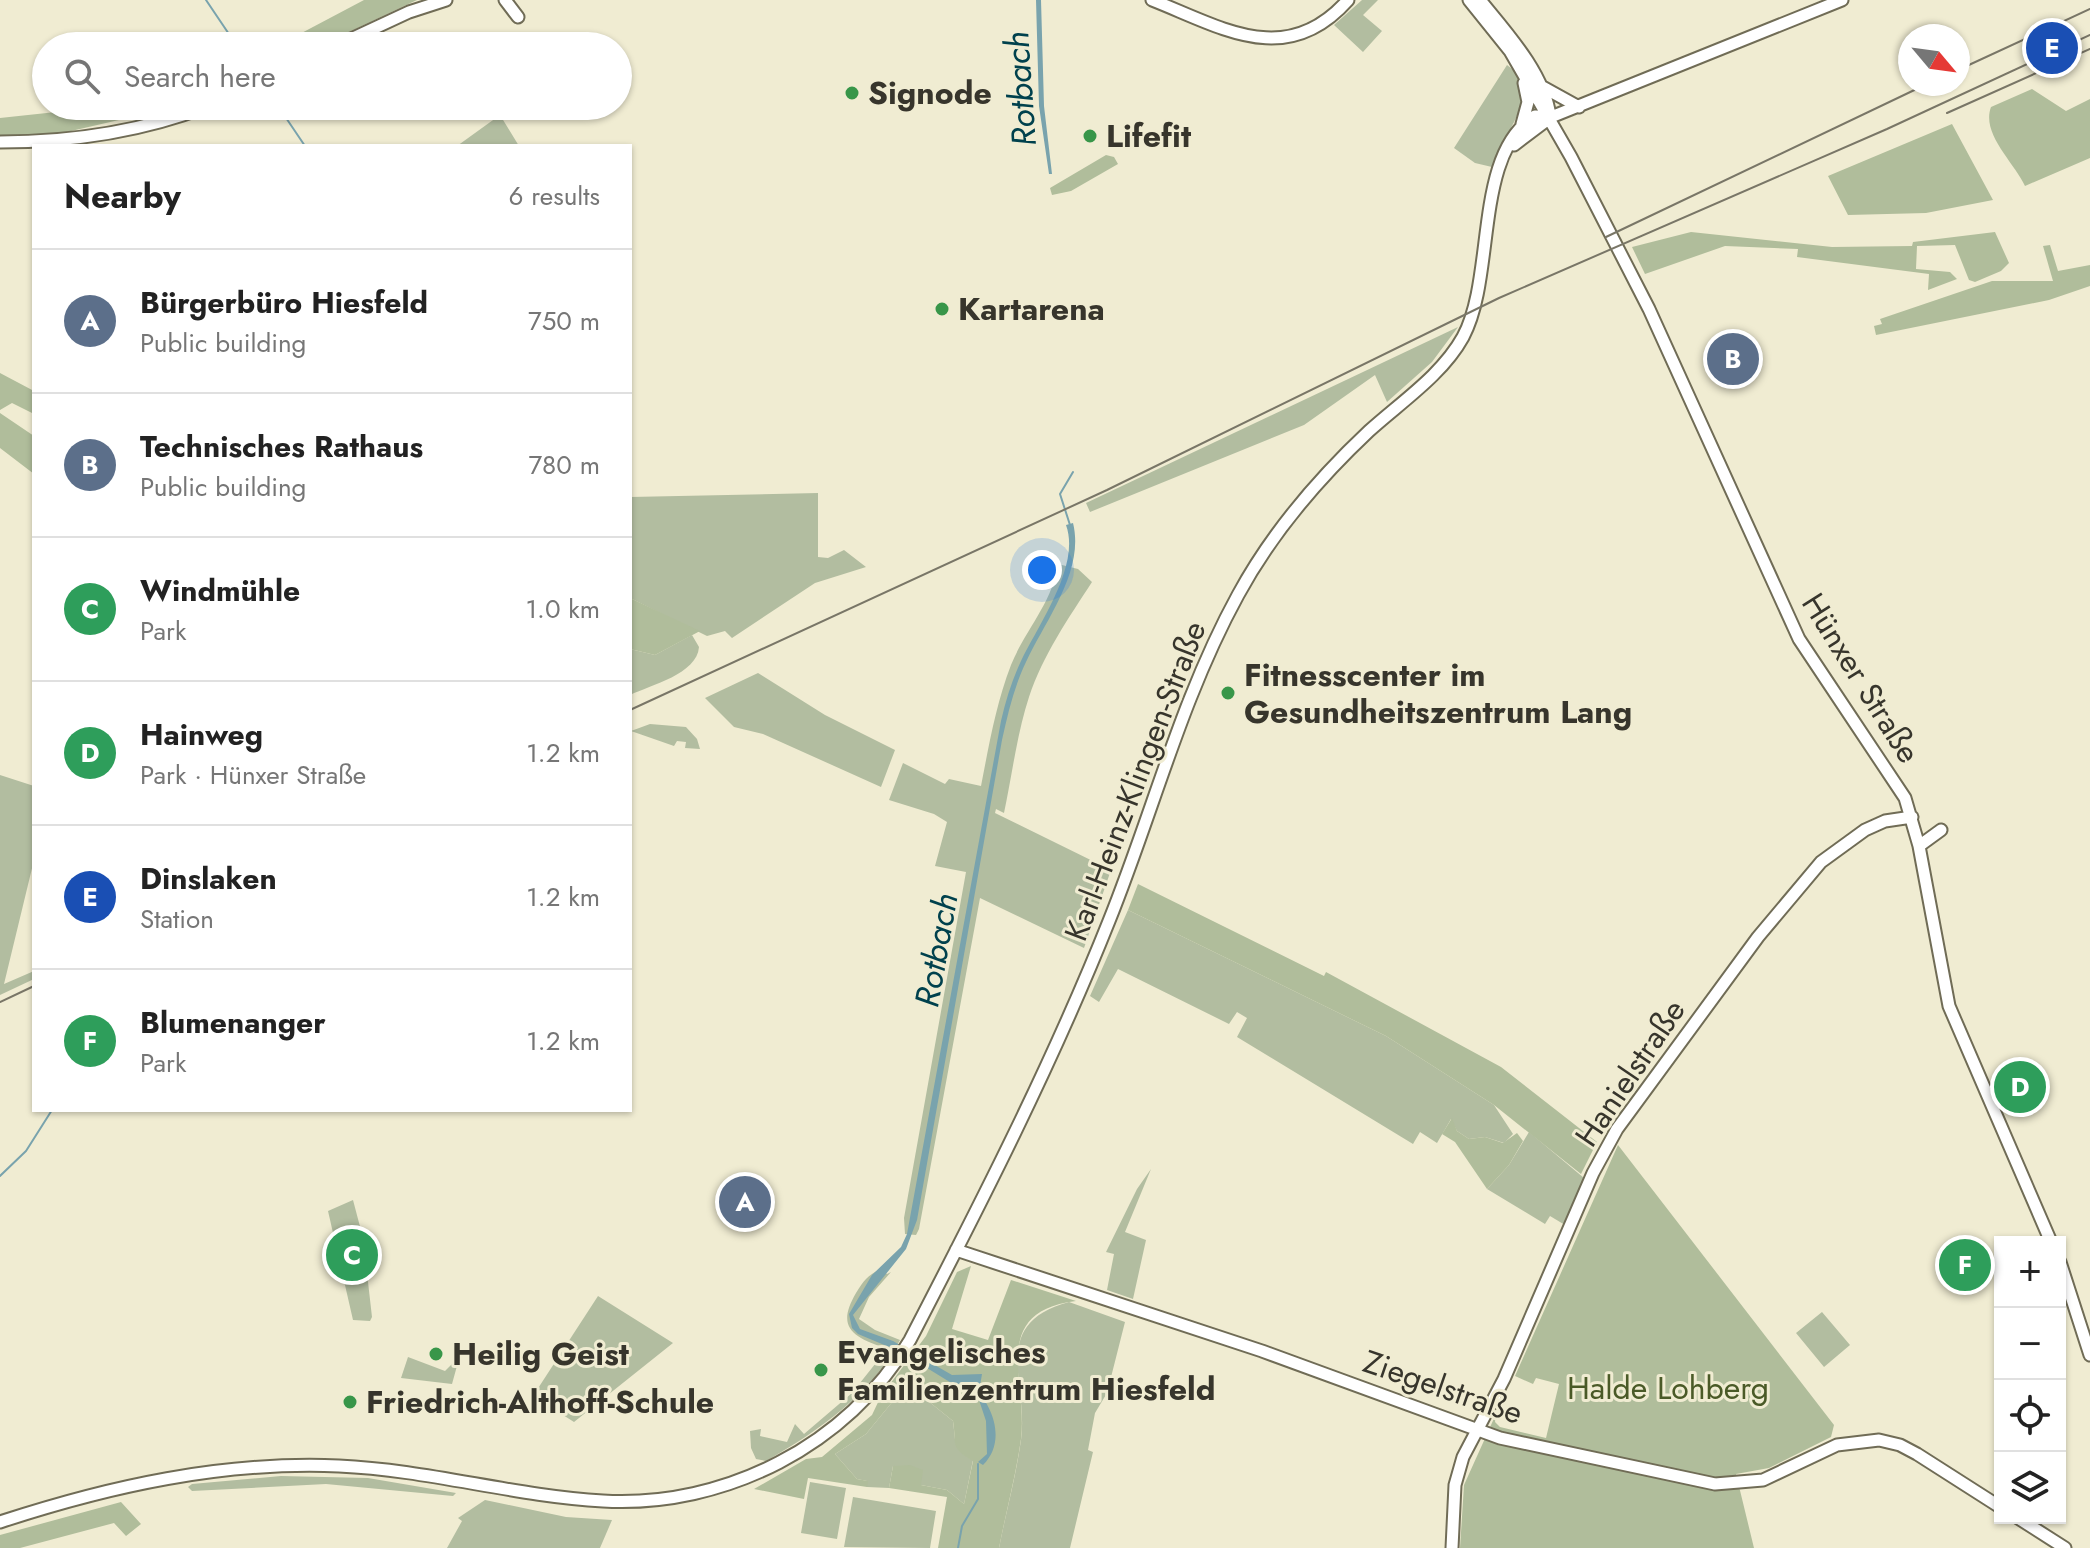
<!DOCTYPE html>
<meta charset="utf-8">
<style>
:root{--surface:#fff;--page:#f2f2f2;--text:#222;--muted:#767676;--line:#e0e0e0;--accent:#111827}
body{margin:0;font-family:Jost,sans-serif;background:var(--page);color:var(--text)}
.controls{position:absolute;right:24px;bottom:24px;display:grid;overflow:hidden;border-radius:0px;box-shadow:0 2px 6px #0004}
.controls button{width:72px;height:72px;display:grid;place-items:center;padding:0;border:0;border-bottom:2px solid var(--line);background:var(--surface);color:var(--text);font:40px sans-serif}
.compass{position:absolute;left:1898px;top:24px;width:72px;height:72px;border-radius:50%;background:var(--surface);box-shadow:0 2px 6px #0004;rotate:119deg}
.you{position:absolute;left:1042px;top:570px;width:28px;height:28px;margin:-20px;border:6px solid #fff;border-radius:50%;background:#1a73e8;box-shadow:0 0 0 12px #1a73e833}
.badge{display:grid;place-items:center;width:52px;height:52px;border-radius:50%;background:var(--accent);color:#fff;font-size:26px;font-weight:700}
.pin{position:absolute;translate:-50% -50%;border:4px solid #fff;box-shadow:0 2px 8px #0006}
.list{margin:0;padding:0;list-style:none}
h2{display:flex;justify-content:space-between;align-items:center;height:104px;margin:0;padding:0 32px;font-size:34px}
h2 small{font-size:26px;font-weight:400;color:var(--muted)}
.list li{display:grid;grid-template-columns:52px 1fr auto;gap:24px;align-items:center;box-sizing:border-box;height:144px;padding:0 32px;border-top:2px solid var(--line)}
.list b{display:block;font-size:30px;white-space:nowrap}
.list p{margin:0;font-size:26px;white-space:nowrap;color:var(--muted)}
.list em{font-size:26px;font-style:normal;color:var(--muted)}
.icon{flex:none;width:44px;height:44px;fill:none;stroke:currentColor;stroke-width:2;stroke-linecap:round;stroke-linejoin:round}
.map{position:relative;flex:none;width:2090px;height:1548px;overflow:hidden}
.search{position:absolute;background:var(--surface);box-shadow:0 2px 6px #0004;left:32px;top:32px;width:600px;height:88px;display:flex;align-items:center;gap:20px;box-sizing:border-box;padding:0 28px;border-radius:44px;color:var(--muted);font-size:30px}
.panel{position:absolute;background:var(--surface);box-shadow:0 2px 6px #0004;left:32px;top:144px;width:600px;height:968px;border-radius:0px}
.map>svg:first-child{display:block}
.green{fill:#b2bda0}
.forest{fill:#b0bd9b}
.water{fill:#79a3ad}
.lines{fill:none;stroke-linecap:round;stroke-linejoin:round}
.stream{stroke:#79a3ad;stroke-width:2}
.major-casing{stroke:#706c56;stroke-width:15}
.major{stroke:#fff;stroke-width:11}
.rail{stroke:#797667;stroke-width:2}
.poi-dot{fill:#389649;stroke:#f0ecd2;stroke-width:3}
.labels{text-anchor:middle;stroke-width:6;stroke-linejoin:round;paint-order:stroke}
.poi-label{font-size:32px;font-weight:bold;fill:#37352c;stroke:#f0ecd2;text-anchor:start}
.street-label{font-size:32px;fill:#37352c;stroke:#f0ecd2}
.park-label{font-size:32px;fill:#4a5a27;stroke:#f0ecd2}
.water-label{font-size:34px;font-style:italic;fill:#00414d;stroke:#f0ecd2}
</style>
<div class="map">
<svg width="2090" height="1548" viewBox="0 0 2090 1548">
<rect width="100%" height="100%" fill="#f0ecd2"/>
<path class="green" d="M1362,0H1378L1363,15L1382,31L1363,52L1334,25Z
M1507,65C1547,92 1499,138 1492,167L1475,163L1454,148Z
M500,115L519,146H457Z
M1458,327L1432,362L1387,402L1375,375L1304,425L1090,512L1086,503Z
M818,493V557L828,558L844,550L866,567L815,583L732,638L725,631L707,636L630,598V497Z
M1058,564L1078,569L1092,582C1068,619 1043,655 1029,697C1017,734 1012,775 1004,813L996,809L995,813L1111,870L1084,948L980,898L919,1229L916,1235L905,1234L904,1218L966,872L935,866L947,822L934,814L889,800L903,763L945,784L949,779L981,786C989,745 996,704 1011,665C1025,630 1053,602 1058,564Z
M692,635L699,647C697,674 651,685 630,695V649L655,655Z
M758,673L825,715L895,750L881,787L763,734L734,727L705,698Z
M650,724L686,727L697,739L700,749L685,748L686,742L677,741L674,746L631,731Z
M0,775L34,786V860L4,984L34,971V979L0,995Z
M1128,910L1386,1036L1494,1105L1513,1134L1504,1143L1485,1137L1469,1139L1457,1131L1451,1119L1437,1143L1420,1132L1413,1144L1237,1037L1247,1018L1237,1012L1229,1024L1118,969L1099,1002L1090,996Z
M1529,1132L1584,1178L1565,1225L1550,1216L1545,1224L1487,1189L1509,1165Z
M1151,1169L1125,1232L1146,1240L1133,1299L1107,1290L1114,1254L1106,1252L1137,1189Z
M353,1200L363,1238L372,1317L370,1321L353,1320L328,1211Z
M881,1269L887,1274L891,1272L869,1297L859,1319L875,1330L900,1340C872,1393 819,1431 766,1461L756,1459L751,1448L750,1431L761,1429L760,1436L787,1442L795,1424L804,1434L852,1393L887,1349C854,1337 835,1329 856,1293C864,1280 868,1275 881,1269Z
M598,1296L673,1343L574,1422L533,1396Z
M1069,1302L1125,1322L1107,1393L1095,1413L1088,1450L1093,1452L1070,1548H999C1006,1512 1016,1476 1021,1440C1029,1382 988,1324 1069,1302Z
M1822,1312L1850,1345L1824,1367L1796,1333Z
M453,1352L460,1355L452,1384L401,1378L408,1357L445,1371L453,1363Z
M907,1384L953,1421C956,1442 952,1449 973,1460L964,1504L947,1490L921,1485L893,1466L889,1488L867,1487V1481L857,1479L835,1454L866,1434Z
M281,1476L368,1478L456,1493L453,1496L326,1484L192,1491L188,1487L192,1484Z
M810,1482L846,1488L837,1539L801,1533Z
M853,1497L936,1511L930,1548L844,1547Z
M485,1500L566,1517L612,1520L600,1548H447L462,1521L458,1518Z"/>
<path class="forest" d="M364,0H417L319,46H277Z
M2032,89L2066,111L2090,99V158L2025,186C2014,162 1981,134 1991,107Z
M112,106H180L58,134L0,136V118Z
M1952,124L1993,200L1926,213L1848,215L1828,176Z
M1106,155L1114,157L1118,164L1071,191L1052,195L1050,188Z
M1691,232L1832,247L1912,246L1913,242L1995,232L2009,263L2001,271L1975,282L1969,280L1955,245L1917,246L1916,269L1950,272L1957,279L1928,290L1929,274L1797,257L1798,249L1725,246L1645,274L1632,247Z
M2050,245L2058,271L2090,265V286L2049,300L1876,335L1874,326L1882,324L1880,319L1992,281H2053L2043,246Z
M0,373L34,391V414L12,403L0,410Z
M0,413L34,436V474L0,448Z
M630,599V598L700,631L655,655L630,649Z
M1138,884L1324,976L1326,972L1501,1067L1597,1142L1581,1174L1494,1105L1386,1036L1128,910Z
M1452,1118L1457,1131L1469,1139L1485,1137L1503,1143L1517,1133L1523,1141L1509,1165L1487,1189L1455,1142L1442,1134Z
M1618,1145L1834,1425L1831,1437L1769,1468L1736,1474L1754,1548H1460L1464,1485L1496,1414L1495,1422L1500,1427L1546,1438L1559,1384L1536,1378L1533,1384L1515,1376Z
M971,1266L952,1329L988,1340L1011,1280L1076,1301C988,1312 1028,1382 1021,1439C1016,1475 1006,1512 999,1548H938L947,1497L889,1488L893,1466L910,1465L923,1470L921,1485L947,1490L964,1504L973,1461C949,1447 957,1445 953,1421L907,1384L866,1434L835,1454L857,1479L868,1481L867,1487L808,1478L804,1499L754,1489L806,1459L822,1457L872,1415L881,1396L926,1336L957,1272Z
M121,1502L141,1524L126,1536L114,1523L20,1548H0V1535Z"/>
<path class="water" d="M1036,0H1041L1044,106L1052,174H1049L1039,106Z
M1073,523C1085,571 1045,621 1026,662C1014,687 1008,713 1002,740L917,1220L906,1249L853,1315L860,1329L893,1341L952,1375L982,1374L980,1386L972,1385C993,1405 1007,1441 983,1465L978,1462L987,1454L986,1421L979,1400L901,1352L858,1334L852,1328L849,1314L872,1275L901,1247L907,1234L1001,721C1006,700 1012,680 1021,661C1038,625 1081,566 1066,525Z"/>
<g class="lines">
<path class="stream" d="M206,0L237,46
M278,106L305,146
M1070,525L1060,494L1073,472
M0,1176L26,1151L52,1110
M958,1548L962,1526L978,1499V1464"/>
<defs>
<path id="major" d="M505,0L518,17
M1152,0C1221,27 1286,70 1348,0
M1469,0L1510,51L1571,157L1649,309L1799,639L1905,798L1919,846L1949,1006L2051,1242
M1480,0C1507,33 1544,73 1550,116
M336,46L409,12L446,0
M1541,86L1579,107
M1522,124L1528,102L1524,83
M0,142C72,142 141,132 208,106
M1514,145L1551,117L1842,0
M1919,846L1941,830
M956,1250L1262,1351L1500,1438L1715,1484L1763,1480L1837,1445L1879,1440L1900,1445L1917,1454L2000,1507
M2060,1262L2090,1355
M2018,1518L2065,1548
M0,1522C110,1486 223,1461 339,1466C429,1470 514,1496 603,1501C725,1508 848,1445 910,1340C981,1203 1052,1064 1109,921C1153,812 1181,699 1238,595C1271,534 1318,479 1369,431C1401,402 1442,375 1463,337C1496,276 1473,154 1535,116L1551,117
M1452,1548L1455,1485L1463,1457L1504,1379L1593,1173L1617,1129L1758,937L1821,862L1865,830L1885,821L1912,817"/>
</defs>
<use href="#major" class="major-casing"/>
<use href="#major" class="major"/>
<path class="rail" d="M1958,70L2090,9
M1947,113L2090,49
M1606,237L1927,84
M630,710L1107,490L1499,298L1887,129L2090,35
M0,1002L34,986"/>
</g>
<g class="poi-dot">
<circle cx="852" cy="93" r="8"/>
<circle cx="1090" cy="136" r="8"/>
<circle cx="942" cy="309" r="8"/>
<circle cx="1228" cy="693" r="8"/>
<circle cx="436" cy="1354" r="8"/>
<circle cx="821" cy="1370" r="8"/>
<circle cx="350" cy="1402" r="8"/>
</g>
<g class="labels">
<g class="poi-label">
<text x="868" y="104">Signode</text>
<text x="1106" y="147">Lifefit</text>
<text x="958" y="320">Kartarena</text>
<text x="1244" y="686">Fitnesscenter im<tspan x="1244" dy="37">Gesundheitszentrum Lang</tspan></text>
<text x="837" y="1363">Evangelisches<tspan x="837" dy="37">Familienzentrum Hiesfeld</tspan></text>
<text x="452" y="1365">Heilig Geist</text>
<text x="366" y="1413">Friedrich-Althoff-Schule</text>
</g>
<g class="street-label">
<text transform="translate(1861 678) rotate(58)" y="11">Hünxer Straße</text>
<text transform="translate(1135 781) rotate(-69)" y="11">Karl-Heinz-Klingen-Straße</text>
<text transform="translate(1630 1073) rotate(-56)" y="11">Hanielstraße</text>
<text transform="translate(1443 1387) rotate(19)" y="11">Ziegelstraße</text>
</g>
<g class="park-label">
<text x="1668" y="1399">Halde Lohberg</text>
</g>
<g class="water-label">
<text transform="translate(1020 89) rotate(-94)" y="12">Rotbach</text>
<text transform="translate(936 950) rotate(-80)" y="12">Rotbach</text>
</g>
</g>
</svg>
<div class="controls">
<button>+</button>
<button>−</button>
<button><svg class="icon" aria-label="locate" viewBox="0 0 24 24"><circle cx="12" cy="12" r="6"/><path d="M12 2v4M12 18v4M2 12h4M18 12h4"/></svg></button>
<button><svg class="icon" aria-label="layers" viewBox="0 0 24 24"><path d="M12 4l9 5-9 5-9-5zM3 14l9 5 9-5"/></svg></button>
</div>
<svg class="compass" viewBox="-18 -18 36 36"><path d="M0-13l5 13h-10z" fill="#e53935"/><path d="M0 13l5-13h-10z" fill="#767676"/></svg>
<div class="you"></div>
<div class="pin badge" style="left:745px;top:1202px;background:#5c6f8a">A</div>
<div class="pin badge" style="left:1733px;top:359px;background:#5c6f8a">B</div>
<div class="pin badge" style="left:352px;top:1255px;background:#2e9e5b">C</div>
<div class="pin badge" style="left:2020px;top:1087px;background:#2e9e5b">D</div>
<div class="pin badge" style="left:2052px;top:48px;background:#1a4fb4">E</div>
<div class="pin badge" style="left:1965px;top:1265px;background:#2e9e5b">F</div>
<div class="search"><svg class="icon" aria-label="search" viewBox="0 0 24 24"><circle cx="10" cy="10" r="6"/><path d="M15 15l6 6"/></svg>Search here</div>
<section class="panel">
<h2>Nearby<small>6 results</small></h2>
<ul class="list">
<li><span class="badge" style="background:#5c6f8a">A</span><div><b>Bürgerbüro Hiesfeld</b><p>Public building</p></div><em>750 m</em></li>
<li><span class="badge" style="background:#5c6f8a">B</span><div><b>Technisches Rathaus</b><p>Public building</p></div><em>780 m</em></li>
<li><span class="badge" style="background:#2e9e5b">C</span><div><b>Windmühle</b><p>Park</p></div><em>1.0 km</em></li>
<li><span class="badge" style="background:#2e9e5b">D</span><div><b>Hainweg</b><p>Park · Hünxer Straße</p></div><em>1.2 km</em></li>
<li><span class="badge" style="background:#1a4fb4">E</span><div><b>Dinslaken</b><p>Station</p></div><em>1.2 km</em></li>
<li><span class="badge" style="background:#2e9e5b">F</span><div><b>Blumenanger</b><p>Park</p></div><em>1.2 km</em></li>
</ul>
</section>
</div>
